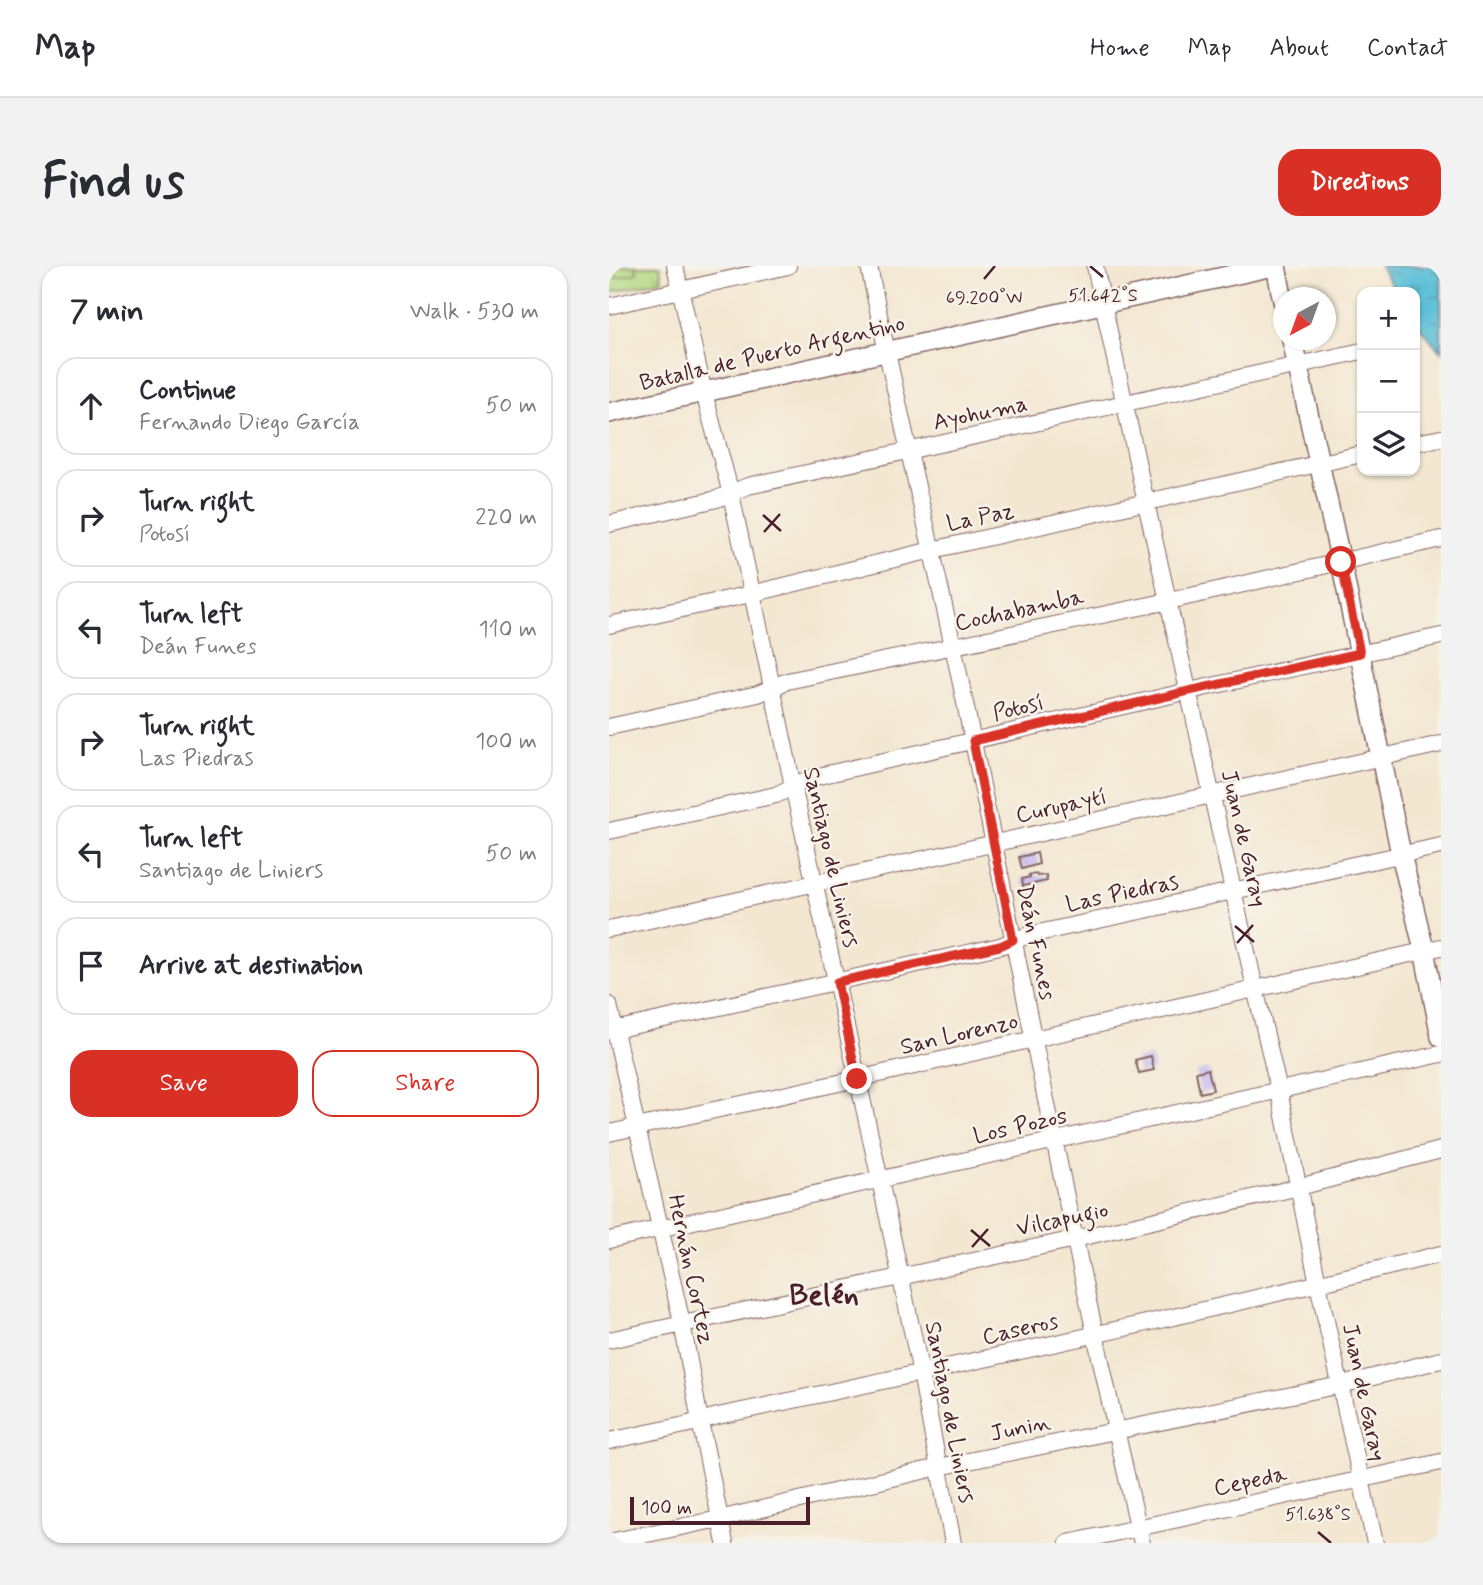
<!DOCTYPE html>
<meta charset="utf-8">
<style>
:root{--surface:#fff;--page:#f2f2f3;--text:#2b2b33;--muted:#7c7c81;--line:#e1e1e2;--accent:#d93025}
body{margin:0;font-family:Mynerve,sans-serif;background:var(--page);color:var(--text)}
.controls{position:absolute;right:21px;top:21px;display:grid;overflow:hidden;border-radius:14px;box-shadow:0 2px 5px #0004}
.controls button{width:63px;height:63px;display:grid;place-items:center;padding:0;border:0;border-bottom:2px solid var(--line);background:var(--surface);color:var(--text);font:35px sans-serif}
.compass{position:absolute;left:664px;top:21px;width:63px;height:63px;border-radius:50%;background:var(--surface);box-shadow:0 2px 5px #0004;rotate:221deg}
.scale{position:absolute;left:21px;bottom:18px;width:180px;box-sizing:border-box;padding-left:7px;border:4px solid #4a1f2b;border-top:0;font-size:19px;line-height:24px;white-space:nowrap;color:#4a1f2b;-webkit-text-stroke:5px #f7f3e8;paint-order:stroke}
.stop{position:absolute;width:21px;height:21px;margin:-16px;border:5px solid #d93025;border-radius:50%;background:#fff}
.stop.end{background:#d93025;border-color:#fff;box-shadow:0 2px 7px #0008}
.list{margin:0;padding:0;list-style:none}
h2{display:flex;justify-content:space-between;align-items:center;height:91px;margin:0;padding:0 28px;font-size:30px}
h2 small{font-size:23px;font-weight:400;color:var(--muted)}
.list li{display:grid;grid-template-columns:46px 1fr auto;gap:21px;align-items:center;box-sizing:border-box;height:98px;margin:0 14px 14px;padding:0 14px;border:2px solid var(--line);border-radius:21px}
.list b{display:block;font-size:26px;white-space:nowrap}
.list p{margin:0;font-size:23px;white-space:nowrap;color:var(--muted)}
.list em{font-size:23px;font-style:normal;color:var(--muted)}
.actions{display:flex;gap:14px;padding:21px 28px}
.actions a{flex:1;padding:16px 0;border:2px solid var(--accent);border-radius:21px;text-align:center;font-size:24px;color:var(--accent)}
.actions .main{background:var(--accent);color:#fff}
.icon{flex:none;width:38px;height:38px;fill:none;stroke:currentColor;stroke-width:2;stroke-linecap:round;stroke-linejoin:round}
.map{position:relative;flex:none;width:832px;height:1277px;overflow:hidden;border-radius:21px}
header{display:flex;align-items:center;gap:42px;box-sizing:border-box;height:98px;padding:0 35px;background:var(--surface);border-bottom:2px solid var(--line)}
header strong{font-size:33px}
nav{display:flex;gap:38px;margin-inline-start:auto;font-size:24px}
.intro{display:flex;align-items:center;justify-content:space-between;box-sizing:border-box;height:168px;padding:0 42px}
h1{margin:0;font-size:49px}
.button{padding:18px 32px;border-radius:21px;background:var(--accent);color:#fff;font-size:24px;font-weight:700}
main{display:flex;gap:42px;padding:0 42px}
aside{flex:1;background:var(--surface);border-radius:21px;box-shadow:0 2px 5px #0004}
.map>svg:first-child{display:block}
.grass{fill:url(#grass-tufts);stroke:#7f7c56;stroke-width:2}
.pitch{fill:#b4d982;stroke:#7f7c56;stroke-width:2}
.water{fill:url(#water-ripples);stroke:#526e81;stroke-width:2}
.building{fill:#c7bced}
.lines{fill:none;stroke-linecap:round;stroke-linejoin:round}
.minor-casing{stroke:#856565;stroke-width:18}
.major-casing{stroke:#856565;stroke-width:22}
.minor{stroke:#fff;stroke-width:16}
.major{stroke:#fff;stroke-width:19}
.route{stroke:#d93025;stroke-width:9}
.ticks{fill:none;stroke:#4a1f2b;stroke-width:2.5}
.labels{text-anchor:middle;stroke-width:5;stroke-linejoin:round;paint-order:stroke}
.street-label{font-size:23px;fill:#4a1f2b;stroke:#f7f3e8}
.district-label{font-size:30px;font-weight:bold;fill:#4a1f2b;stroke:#f7f3e8}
.ticks-label{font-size:18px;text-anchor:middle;fill:#4a1f2b;stroke:#f7f3e8;stroke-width:5;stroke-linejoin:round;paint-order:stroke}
</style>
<header>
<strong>Map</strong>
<nav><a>Home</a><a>Map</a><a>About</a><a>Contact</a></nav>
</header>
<div class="intro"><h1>Find us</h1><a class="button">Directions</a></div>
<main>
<aside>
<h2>7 min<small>Walk · 530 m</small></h2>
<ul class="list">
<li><svg class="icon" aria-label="ahead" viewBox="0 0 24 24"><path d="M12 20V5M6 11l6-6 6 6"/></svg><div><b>Continue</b><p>Fernando Diego García</p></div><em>50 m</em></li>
<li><svg class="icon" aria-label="right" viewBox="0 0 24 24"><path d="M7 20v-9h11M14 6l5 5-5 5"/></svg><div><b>Turn right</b><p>Potosí</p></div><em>220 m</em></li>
<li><svg class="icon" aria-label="left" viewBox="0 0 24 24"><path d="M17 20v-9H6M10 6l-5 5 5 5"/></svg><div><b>Turn left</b><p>Deán Funes</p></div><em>110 m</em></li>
<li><svg class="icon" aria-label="right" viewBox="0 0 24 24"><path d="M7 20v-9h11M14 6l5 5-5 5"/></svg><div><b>Turn right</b><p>Las Piedras</p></div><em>100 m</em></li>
<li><svg class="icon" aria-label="left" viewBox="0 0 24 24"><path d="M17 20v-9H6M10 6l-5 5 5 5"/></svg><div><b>Turn left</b><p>Santiago de Liniers</p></div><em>50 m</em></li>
<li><svg class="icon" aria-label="arrive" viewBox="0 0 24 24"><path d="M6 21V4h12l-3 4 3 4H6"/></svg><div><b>Arrive at destination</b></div></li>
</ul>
<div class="actions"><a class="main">Save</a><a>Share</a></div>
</aside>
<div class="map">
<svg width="832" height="1277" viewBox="0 0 832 1277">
<defs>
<pattern id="grass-tufts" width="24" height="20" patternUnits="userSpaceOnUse" patternTransform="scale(1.75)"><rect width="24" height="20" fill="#b4d982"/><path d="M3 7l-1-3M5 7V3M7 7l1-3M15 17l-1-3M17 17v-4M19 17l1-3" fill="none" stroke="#9cba70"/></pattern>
<pattern id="water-ripples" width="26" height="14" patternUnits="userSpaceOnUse" patternTransform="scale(1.75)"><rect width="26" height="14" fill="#59bed7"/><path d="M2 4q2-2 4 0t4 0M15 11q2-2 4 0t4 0" fill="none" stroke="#4c9aaf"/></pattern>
</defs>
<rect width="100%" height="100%" fill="#f7f3e8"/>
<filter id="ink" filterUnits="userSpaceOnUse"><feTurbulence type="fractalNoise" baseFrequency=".0143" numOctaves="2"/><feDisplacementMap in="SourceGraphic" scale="14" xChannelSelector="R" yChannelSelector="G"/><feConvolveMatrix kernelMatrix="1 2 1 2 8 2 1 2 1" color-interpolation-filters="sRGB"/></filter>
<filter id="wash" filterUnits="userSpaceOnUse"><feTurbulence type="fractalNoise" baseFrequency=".00686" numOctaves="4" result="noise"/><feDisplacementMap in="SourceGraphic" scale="28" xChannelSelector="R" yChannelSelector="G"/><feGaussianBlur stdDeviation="1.57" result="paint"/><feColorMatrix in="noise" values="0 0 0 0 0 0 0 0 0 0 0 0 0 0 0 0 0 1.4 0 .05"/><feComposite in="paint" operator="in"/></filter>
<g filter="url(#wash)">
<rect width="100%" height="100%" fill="#f3e7d1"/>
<path class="grass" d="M0,0H51L53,14L0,27Z"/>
<path class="pitch" d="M3,0H26L28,7L6,12Z"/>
<path class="water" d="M771,0H832V86L806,55V26H787Z"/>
<g id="blocks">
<path class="building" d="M428,587L430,598L413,603L410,591Z
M427,608L428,610L437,609L438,615L414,620L413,613L421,611L420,609Z
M542,790L545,804L530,807L526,794Z
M599,803L604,824L591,827L587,806Z"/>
</g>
</g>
<g filter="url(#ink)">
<use href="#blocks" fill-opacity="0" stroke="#856565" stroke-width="2"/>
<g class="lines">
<defs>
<path id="minor" d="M66,0L95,127L122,228L184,520L271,914L312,1107L344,1277
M260,0C289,148 327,294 357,442C415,721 468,1000 533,1277
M486,0L537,237L646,722L670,825L709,1018L766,1277
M0,40L179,0
M806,177L832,172
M0,258L108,233L139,220L753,85
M0,359L142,328L323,284L753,188
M0,461L149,428L178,415L560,335L832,273
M0,565L167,529L201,512L580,425L832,370
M0,663L832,478
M0,739L73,1057L91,1155L116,1277
M0,765L391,680L420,669L832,580
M0,867L248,813L832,681
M0,974L832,788
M0,1074L466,973L690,921L832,884
M0,1175L76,1159L109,1150C351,1099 592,1047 832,988
M0,1276L110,1253L330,1201L732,1119L832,1094
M459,1277L832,1196"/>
<path id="major" d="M667,0L674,35
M683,74L732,296L792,588L815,684L832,771
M0,147L664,0"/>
</defs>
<use href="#minor" class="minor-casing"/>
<use href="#major" class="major-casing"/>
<use href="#minor" class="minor"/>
<use href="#major" class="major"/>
</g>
</g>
<g class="lines" filter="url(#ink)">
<path class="route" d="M248,813L228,716L391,680L404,674L364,475L580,425L751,387L732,296"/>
</g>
<path class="ticks" d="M481,0L494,11M375,13L386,0M154,249L172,265M155,266L171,248M626,660L645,676M628,677L644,659M362,964L381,980M363,981L379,963M709,1266L722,1277"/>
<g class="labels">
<g class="street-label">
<text transform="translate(163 86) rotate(-13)" y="8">Batalla de Puerto Argentino</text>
<text transform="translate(371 146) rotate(-12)" y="8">Ayohuma</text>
<text transform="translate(371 250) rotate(-12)" y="8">La Paz</text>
<text transform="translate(410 343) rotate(-12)" y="8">Cochabamba</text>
<text transform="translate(409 441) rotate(-13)" y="8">Potosí</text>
<text transform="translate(452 539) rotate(-12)" y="8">Curupaytí</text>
<text transform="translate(636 572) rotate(77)" y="8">Juan de Garay</text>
<text transform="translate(223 591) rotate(77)" y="8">Santiago de Liniers</text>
<text transform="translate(513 626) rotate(-12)" y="8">Las Piedras</text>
<text transform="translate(428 676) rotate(78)" y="8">Deán Funes</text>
<text transform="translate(350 767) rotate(-13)" y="8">San Lorenzo</text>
<text transform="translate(411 859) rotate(-13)" y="8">Los Pozos</text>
<text transform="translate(453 952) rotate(-12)" y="8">Vilcapugio</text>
<text transform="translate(83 1003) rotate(78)" y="8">Hernán Cortez</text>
<text transform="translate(411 1062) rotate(-13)" y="8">Caseros</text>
<text transform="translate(756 1126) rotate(78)" y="8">Juan de Garay</text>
<text transform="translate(342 1146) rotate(79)" y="8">Santiago de Liniers</text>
<text transform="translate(411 1161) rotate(-12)" y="8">Junin</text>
<text transform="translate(641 1214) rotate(-12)" y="8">Cepeda</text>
</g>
<g class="district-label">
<text x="215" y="1038">Belén</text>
</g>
</g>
<g class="ticks-label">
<text x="494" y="35">51.642°S</text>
<text x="375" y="37">69.200°W</text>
<text x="709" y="1254">51.638°S</text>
</g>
</svg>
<div class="controls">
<button>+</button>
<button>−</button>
<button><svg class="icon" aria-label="layers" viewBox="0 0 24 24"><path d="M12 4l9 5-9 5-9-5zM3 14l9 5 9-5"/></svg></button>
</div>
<svg class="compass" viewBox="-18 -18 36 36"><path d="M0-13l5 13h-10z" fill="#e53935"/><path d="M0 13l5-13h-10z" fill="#7c7c81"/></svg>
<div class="scale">100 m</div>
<div class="stop" style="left:732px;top:296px"></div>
<div class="stop end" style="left:248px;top:813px"></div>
</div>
</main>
